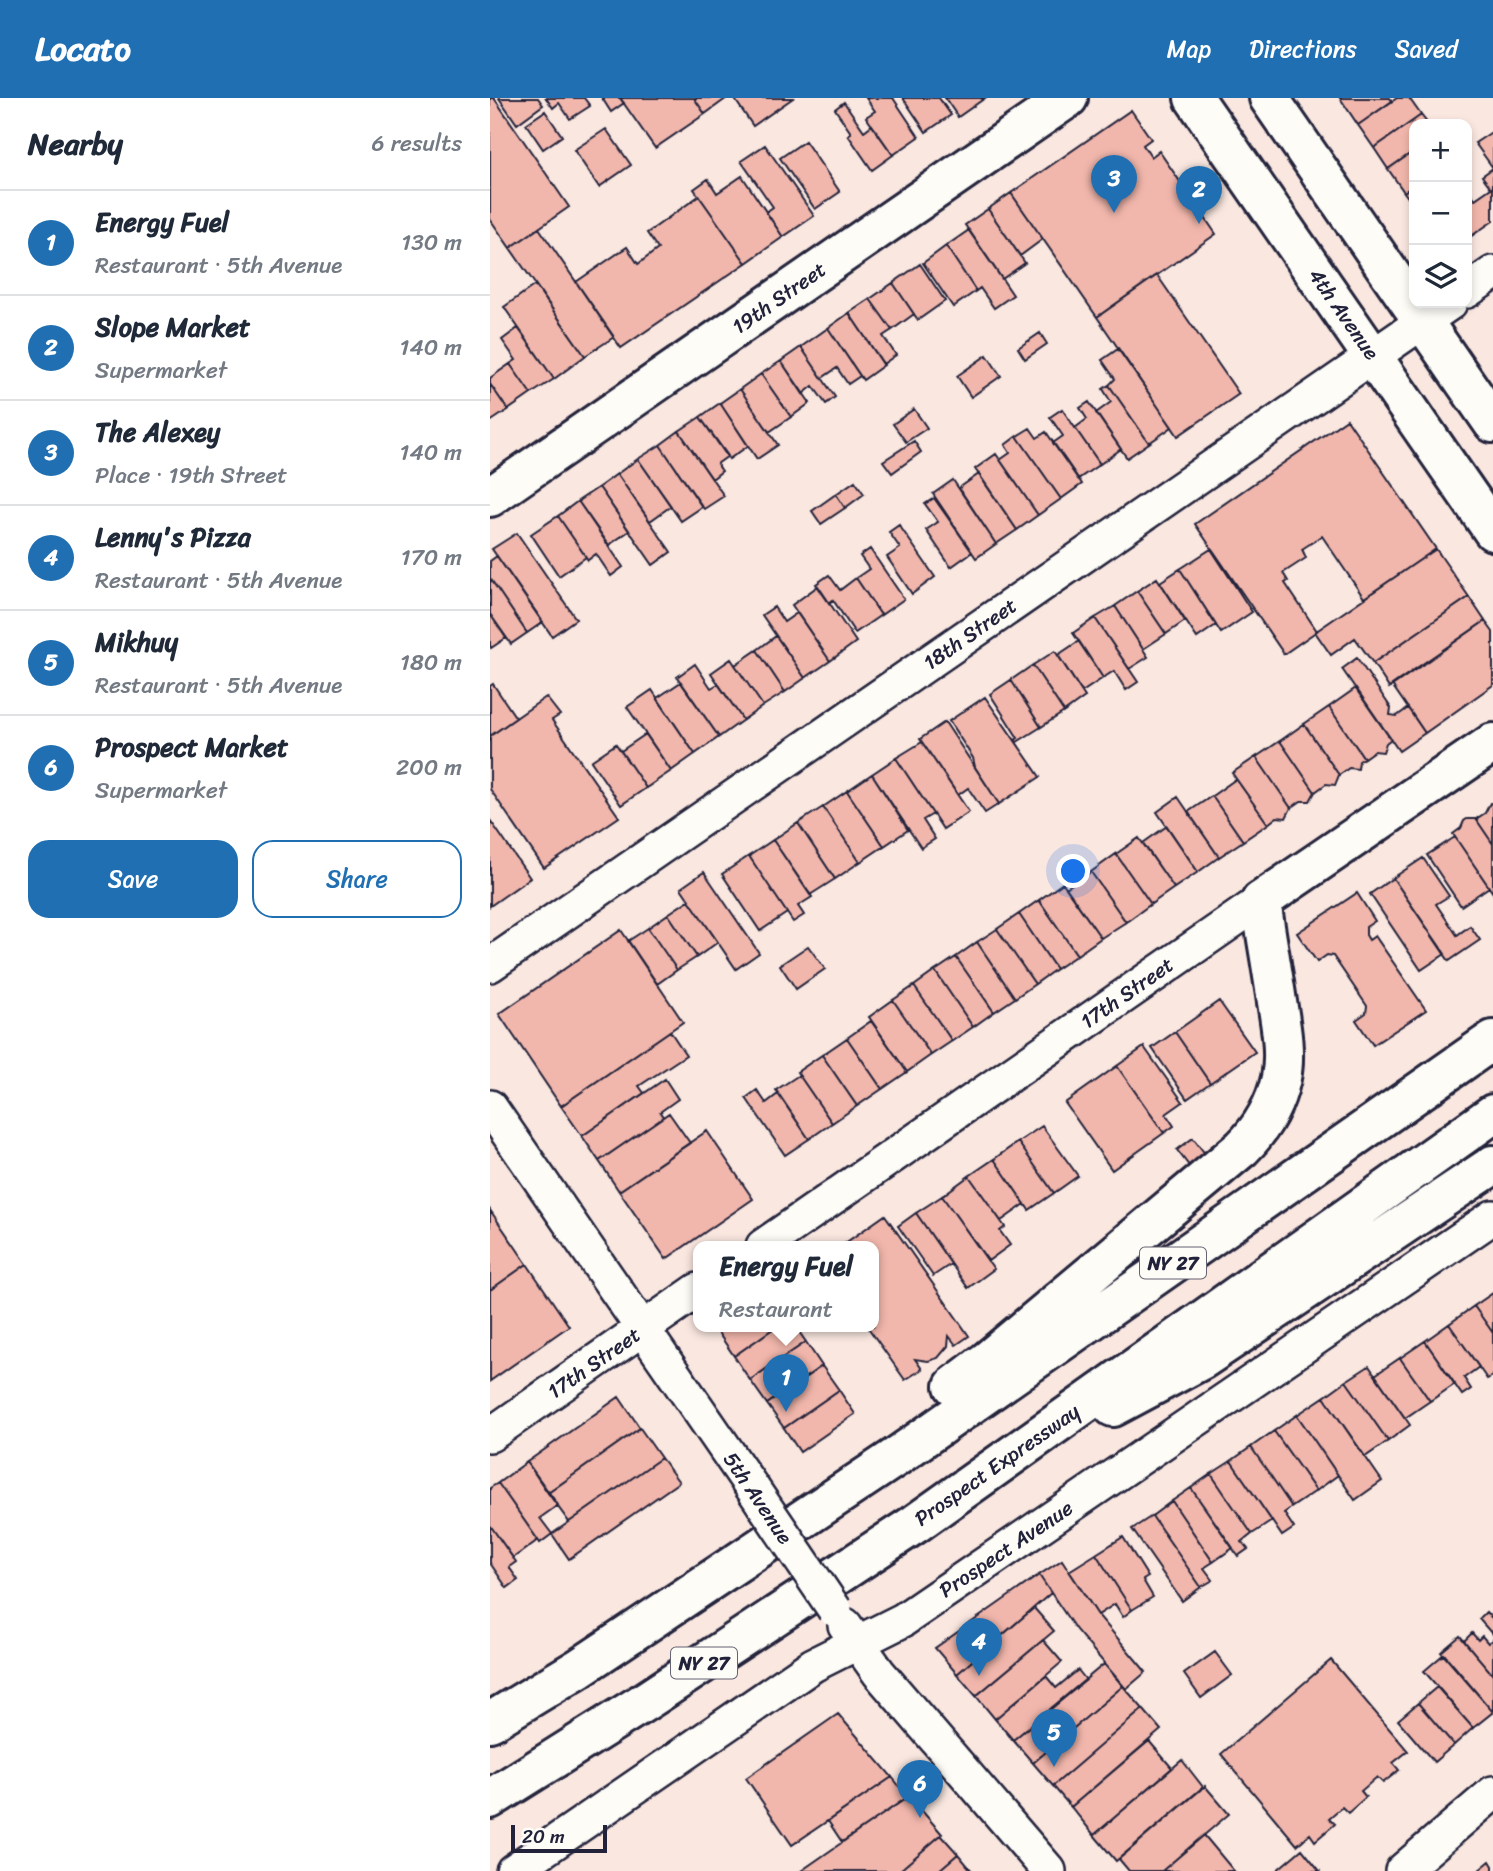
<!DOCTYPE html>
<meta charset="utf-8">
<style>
:root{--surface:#fff;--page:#f6f6f7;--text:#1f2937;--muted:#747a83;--line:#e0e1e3;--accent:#1f6fb2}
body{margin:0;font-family:Sriracha,sans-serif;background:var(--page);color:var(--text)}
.controls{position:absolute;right:21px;top:21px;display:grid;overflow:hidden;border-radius:14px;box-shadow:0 4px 10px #0003}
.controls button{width:63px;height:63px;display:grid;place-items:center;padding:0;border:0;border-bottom:2px solid var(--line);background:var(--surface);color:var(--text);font:35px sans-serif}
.scale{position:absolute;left:21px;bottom:18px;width:96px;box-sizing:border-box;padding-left:7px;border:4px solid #22223b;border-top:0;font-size:19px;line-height:24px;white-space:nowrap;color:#22223b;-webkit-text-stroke:5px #fdfcf7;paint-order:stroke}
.you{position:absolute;left:584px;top:774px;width:24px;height:24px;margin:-18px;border:5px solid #fff;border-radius:50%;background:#1a73e8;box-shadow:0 0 0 10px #1a73e833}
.badge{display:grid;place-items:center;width:46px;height:46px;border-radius:50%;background:var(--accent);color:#fff;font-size:23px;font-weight:700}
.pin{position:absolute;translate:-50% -58px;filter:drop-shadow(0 2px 4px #0008)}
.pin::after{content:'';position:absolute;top:37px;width:24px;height:21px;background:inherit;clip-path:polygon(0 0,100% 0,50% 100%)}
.popup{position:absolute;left:203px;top:1143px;width:186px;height:91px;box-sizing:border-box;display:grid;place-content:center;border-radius:14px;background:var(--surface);filter:drop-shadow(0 2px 5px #0005);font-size:23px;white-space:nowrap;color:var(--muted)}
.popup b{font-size:26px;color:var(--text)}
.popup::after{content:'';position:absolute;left:50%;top:100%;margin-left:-14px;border:14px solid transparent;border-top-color:var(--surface)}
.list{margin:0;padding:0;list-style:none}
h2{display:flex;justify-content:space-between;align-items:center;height:91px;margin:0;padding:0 28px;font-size:30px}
h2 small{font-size:23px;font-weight:400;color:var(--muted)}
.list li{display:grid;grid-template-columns:46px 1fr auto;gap:21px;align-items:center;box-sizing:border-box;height:105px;padding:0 28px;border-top:2px solid var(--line)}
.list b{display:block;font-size:26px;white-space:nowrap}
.list p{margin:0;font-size:23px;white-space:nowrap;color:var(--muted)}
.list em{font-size:23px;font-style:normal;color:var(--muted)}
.actions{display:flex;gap:14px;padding:21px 28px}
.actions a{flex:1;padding:16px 0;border:2px solid var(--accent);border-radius:21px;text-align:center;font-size:24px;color:var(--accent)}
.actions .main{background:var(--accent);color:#fff}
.icon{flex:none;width:38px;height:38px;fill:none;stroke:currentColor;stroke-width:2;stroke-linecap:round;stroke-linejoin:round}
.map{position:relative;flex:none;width:1003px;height:1773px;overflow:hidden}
header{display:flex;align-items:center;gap:42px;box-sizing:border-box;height:98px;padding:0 35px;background:var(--accent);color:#fff}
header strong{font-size:33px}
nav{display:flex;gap:38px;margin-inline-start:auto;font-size:24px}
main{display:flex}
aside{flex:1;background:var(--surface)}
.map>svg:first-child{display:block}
.building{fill:#f2b7ac;stroke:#22223b;stroke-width:2}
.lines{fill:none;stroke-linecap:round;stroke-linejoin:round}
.minor-casing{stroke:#22223b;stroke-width:38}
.major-casing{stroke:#22223b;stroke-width:44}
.highway-casing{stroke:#22223b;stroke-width:44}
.minor{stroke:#fdfcf7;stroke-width:33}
.major{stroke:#fdfcf7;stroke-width:38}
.highway{stroke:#fdfcf7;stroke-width:38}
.minor-bridge-casing{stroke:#22223b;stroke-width:38;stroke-linecap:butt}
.minor-bridge{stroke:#fdfcf7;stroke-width:33}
.labels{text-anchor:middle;stroke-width:5;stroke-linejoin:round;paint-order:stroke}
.shield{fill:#fdfcf7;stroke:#646373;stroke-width:2}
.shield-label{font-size:19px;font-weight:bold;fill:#22223b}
.street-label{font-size:21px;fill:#22223b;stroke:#fdfcf7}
</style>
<header>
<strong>Locato</strong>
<nav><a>Map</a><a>Directions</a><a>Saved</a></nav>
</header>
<main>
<aside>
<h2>Nearby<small>6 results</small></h2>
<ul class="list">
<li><span class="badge">1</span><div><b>Energy Fuel</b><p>Restaurant · 5th Avenue</p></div><em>130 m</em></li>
<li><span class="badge">2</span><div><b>Slope Market</b><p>Supermarket</p></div><em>140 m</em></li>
<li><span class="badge">3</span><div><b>The Alexey</b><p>Place · 19th Street</p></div><em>140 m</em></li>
<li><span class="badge">4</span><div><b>Lenny's Pizza</b><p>Restaurant · 5th Avenue</p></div><em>170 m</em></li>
<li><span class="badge">5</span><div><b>Mikhuy</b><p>Restaurant · 5th Avenue</p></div><em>180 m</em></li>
<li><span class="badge">6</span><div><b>Prospect Market</b><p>Supermarket</p></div><em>200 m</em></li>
</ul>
<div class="actions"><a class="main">Save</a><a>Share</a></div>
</aside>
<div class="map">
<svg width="1003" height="1773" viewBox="0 0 1003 1773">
<rect width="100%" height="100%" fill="#fae7e0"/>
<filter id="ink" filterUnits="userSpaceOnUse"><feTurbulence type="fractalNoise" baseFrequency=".0143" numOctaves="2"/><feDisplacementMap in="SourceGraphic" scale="14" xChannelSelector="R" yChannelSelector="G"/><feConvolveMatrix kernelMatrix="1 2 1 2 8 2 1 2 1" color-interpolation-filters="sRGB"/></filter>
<g filter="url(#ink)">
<path class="building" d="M0,0H4L79,109L20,150L0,121Z
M9,0H48L53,7L27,26Z
M56,0H94L100,8L80,21L69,5L63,10Z
M112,0H130L134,5L121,14Z
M130,0H204L215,16L165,50Z
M204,0H237L215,16Z
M244,0H303L263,28Z
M376,0H403L429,39L403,57L376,19L385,13Z
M413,0H449L461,17L436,34Z
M455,0H495L468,19Z
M850,0H900L902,3L868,27Z
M907,0H919L931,17L884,50L868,27Z
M354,4L374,33L382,27L403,57L382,72L358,37L361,35L345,11Z
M641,12L661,41L653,47L661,59L669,53L726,136L607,219L521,95Z
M55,13L72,38L53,51L36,26Z
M931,17L938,26H924V53L898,71L884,50Z
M116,31L141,67L109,89L84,52Z
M1003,33V70L985,45Z
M315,43L350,94L325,111L290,60Z
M275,47L324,118L293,139L276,114L283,109L251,63Z
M924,53V87L914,94L898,71Z
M1003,70V123L977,141V89L985,101L1001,90L992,78Z
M252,78L293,139L256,165L204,91L218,81L227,95Z
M924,87V108L914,94Z
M521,95L553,141L530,158L498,111Z
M209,98L256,165L131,250L86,184L137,149L148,166L168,151L157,135Z
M498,111L535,165L512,181L475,127Z
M49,130L124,239L95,258L20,150Z
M479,132L523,197L504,210L490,190L486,193L456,148Z
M456,148L486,193L463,209L433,165Z
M430,166L455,203L428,222L403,185Z
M667,177L749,296L688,338L607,219Z
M403,185L424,216L402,232L380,201Z
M45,187L95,258L64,281L14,209Z
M380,201L402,232L393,238L406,257L393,266L359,215Z
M359,215L394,267L373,282L338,230Z
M28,230L64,281L41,296L20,266L26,262L12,242Z
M338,230L370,278L358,286L347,270L332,280L311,249Z
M550,235L557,246L535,261L528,250Z
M311,249L345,299L336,306L323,288L313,296L291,263Z
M628,251L682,329L659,345L619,287L625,281L612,262Z
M497,257L511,278L481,299L467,278Z
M291,263L320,305L301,319L271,276Z
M20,266L41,296L18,312L0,286V280Z
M271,276L301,319L279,334L250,291Z
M0,286L18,312L0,324Z
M619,287L659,345L637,360L606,315L621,304L613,291Z
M250,291L288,347L267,361L230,305Z
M599,304L631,351L610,366L585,330L597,321L590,310Z
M230,305L258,348L239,361L210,319Z
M424,311L437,330L416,344L403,326Z
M572,311L610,366L588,381L563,345L573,338L560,319Z
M210,319L238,358L227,366L232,373L222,381L189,333Z
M857,321L946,451L874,500L832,438L812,451L816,460L793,475L798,483L795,485L827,533L794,556L705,426Z
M540,330L547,340L556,334L592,386L571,401L527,338Z
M189,333L234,398L214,411L170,347Z
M527,338L571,401L548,417L510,362L520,355L515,347Z
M424,343L431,354L402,375L393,363Z
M170,347L212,409L191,423L148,361Z
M506,356L548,417L527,432L485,371Z
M148,361L181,408L160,423L127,376Z
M127,376L181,454L163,467L109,389Z
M489,376L527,432L506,446L469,390Z
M463,382L506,446L486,460L443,396Z
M365,383L374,396L355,410L346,396Z
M109,389L139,433L119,447L88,403Z
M346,396L355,410L331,426L322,413Z
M444,400L482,454L461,469L436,432L448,424L435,406Z
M88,403L133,469L121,478L106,456L98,462L68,418Z
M68,418L96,459L69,478L41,436Z
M409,427L445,479L422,496L397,459L410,450L399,434Z
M27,435L86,521L62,538L2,451Z
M380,451L414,501L391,517L366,480L379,471L370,458Z
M721,451L762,514L731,535L690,471Z
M946,451L979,499L883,565L865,540L841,557L825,534Z
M7,458L53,524L37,535L0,480V463Z
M690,471L726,527L707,540L670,484Z
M339,477L350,492L366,480L391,517L365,535L343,502L339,505L326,486Z
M0,480L37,535L21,546L0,516Z
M667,480L695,523L676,536L647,493Z
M328,488L366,544L340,563L302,507Z
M647,493L676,536L653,551L625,508Z
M979,499L995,523L899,590L883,565Z
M625,508L658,559L639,571L605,520Z
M284,509L294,524L307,515L340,563L315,580L272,517Z
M0,516L16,540L1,550L0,548Z
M605,520L648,584L636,592L624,573L613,580L583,535Z
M995,523L1003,534V587L935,635L902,587Z
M286,538L315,580L295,594L267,552Z
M589,543L613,580L592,594L568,557Z
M267,552L295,594L273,608L245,567Z
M565,553L595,599L574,614L543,567Z
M867,560L901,610L900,617L907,618L918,610L935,635L909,653L852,571Z
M241,561L273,608L253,622L221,575Z
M205,566L221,590L228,586L253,622L229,639L187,579Z
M543,567L574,614L551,629L521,582Z
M521,582L551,629L527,644L525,642L528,640L500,596Z
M191,584L229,639L205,656L167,600Z
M3,586L26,620L0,638V588Z
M866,590L901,641L896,645L893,654L884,653L874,660L839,609Z
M162,592L205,656L181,673L137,609Z
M56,599L70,617L62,622L129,719L54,770L0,691V638Z
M495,599L550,679L509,706L485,669L483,660L459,623Z
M839,609L874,660L869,663L868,671L859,670L849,677L814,626Z
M455,624L509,706L495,715L478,690L468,697L430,641Z
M814,626L849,677L845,687L836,686L825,694L790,643Z
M156,636L181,673L156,690L131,653Z
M790,643L825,694L820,703H811L801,710L766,659Z
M432,644L479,714L453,731L406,660Z
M126,646L156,690L131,707L101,663Z
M766,659L801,710L796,720L787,719L778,726L742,675Z
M406,660L443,716L433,722L445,741L431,750L382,676Z
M382,676L418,732L394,748L357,693Z
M746,681L778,726L753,743L722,698Z
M357,693L394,748L370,764L333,709Z
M722,698L753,743L729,759L698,714Z
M688,699L729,759L708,774L667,714Z
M1000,705L1003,706V746L986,721L995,715Z
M333,709L370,764L345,781L308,725Z
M977,721H986L1003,746V795L963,736L971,730L974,723Z
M0,722L40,780L0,808Z
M308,725L345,781L320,797L283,742Z
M677,728L708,774L684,790L653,745Z
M965,739L999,789L971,808L937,757Z
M649,740L684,790L661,806L626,756Z
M283,742L322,799L308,808L314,817L303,824L259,758Z
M626,756L661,806L636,824L601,774Z
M259,758L297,815L270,833L232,776Z
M933,760L959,798L946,806L967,837L980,828L990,842L959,863L903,780Z
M214,774L269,855L246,871L191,790Z
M601,774L636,824L611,840L576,790Z
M903,780L955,856L931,872L880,796Z
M573,785L611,840L587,857L549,802Z
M867,795L885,823L876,829V837L879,842L885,838L936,912L883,947L866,922L876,915L877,908L843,858L837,857L827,864L807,835Z
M199,802L228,844L207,859L178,816Z
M549,802L587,857L566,871L529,816Z
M178,816L207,859L187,872L158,830Z
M529,816L566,871L545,886L507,831Z
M158,830L187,872L167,886L138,843Z
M507,831L545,886L525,900L487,844Z
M131,832L193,924L71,1008L9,916Z
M487,844L525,900L504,914L466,859Z
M318,848L335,871L306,891L290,867Z
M466,859L504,914L483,929L445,873Z
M445,873L483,929L462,943L424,888Z
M424,888L462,943L441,957L403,902Z
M403,902L441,957L417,974L379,919Z
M729,903L765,954L720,985L685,934Z
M381,923L417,974L392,991L357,940Z
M180,933L196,957L149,988L154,995L92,1038L71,1008Z
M685,934L720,985L697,1001L662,950Z
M357,940L392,991L367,1008L332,957Z
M654,949L693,1004L676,1016L684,1028L674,1035L627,968Z
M332,957L367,1008L342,1025L307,974Z
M627,968L674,1035L622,1072L575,1005Z
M309,977L342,1025L319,1041L286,992Z
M175,981L188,1001L170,1014L173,1019L109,1063L92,1038Z
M267,992L276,1005L288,996L319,1041L295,1057L256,1000Z
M179,1015L200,1045L129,1093L109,1063Z
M552,1028L588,1078L564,1095L528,1044Z
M217,1033L263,1101L176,1161L129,1093Z
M703,1040L716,1057L700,1069L687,1052Z
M528,1044L564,1095L539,1112L504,1061Z
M504,1061L535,1106L511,1123L479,1078Z
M479,1078L515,1129L510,1133L520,1147L498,1163L452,1098Z
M452,1098L504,1171L478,1190L426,1115Z
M0,1112L37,1166L0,1192Z
M426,1115L461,1166L443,1178L408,1128Z
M395,1117L479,1238L466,1247L459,1238L458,1248L448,1260L438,1263L425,1261L432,1271L415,1282L377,1228H384V1148H351Z
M37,1166L79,1228L0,1283V1192Z
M1003,1195V1235L984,1208Z
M984,1208L1003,1235V1278L997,1281L959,1226Z
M959,1226L989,1269L974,1280L981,1291L972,1297L935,1243Z
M234,1228H287L244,1258L227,1233Z
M287,1228H305L316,1244L260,1282L244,1258Z
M935,1243L965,1286L940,1303L910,1260Z
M316,1244L332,1268L277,1306L260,1282Z
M910,1260L940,1303L915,1320L885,1277Z
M332,1268L349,1292L294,1330L277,1306Z
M879,1268L920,1327L898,1343L856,1283Z
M856,1283L898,1343L875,1359L834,1299Z
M349,1292L365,1316L310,1354L294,1330Z
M129,1299L150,1330L58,1395L37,1364Z
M834,1299L892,1383L865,1402L807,1317Z
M807,1317L848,1377L826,1393L784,1333Z
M150,1330L171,1360L79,1424L58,1395Z
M784,1333L826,1393L802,1409L761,1349Z
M761,1349L802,1409L794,1415L804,1430L792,1438L741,1363Z
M171,1360L189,1384L79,1461L62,1436Z
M741,1363L782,1423L762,1436L721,1376Z
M37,1364L68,1407L50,1420L62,1436L50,1445L8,1385Z
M721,1376L762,1436L752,1444L758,1451L748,1458L701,1390Z
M8,1385L48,1442L23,1460L0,1427V1390Z
M701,1390L743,1450L723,1464L682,1403Z
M682,1403L723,1464L714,1470L723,1482L711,1489L662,1418Z
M662,1418L711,1489L692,1503L642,1431Z
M0,1427L26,1464L19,1469L28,1482L17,1490L0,1465Z
M633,1439L658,1479L653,1482L663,1499L642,1512L606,1456Z
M606,1456L642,1512L633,1519L625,1506L608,1517L579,1473Z
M572,1462L608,1517L656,1574L636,1591L586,1532L549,1477Z
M549,1477L561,1495L467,1576L445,1550Z
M544,1510L564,1533L486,1598L467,1576Z
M996,1514L1002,1520L1003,1519V1537L989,1521Z
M982,1535L988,1542L992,1538L998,1545L1003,1541V1577L974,1543Z
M970,1538L1003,1577V1614L951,1554Z
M553,1542L572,1564L505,1621L486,1598Z
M725,1554L742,1577L711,1600L694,1576Z
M954,1556L1003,1614L983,1630L934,1573Z
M841,1562L918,1653L903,1665L909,1672L893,1685L887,1679L871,1693L876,1699L858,1715L852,1709L846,1714L839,1720L845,1726L825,1743L820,1736L807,1747L731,1656Z
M614,1566L633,1588L543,1665L523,1642Z
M588,1572L596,1582L523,1642L505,1621L556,1578L566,1590Z
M633,1588L653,1611L563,1688L543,1665Z
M947,1589L983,1630L964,1647L928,1605Z
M928,1605L964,1647L944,1664L908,1622Z
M653,1611L671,1632L581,1709L563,1688Z
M348,1616L402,1679L302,1747L256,1680Z
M659,1643L682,1670L604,1737L581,1709Z
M692,1662L713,1689L626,1763L604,1737Z
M402,1679L418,1699L352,1744L338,1723Z
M715,1688L739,1716L672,1773H639L629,1761Z
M419,1698L452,1736L409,1773H311Z
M451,1737L468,1756L448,1773H409Z
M714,1737L744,1773H672Z
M812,1751L830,1773H786Z
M468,1756L482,1773H448Z
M1000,1763L1003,1768V1773H988Z"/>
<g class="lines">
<defs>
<path id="minor" d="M977,193L1003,175
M0,867L960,205
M0,1009L263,1391
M273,1148L771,803
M0,1337L208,1192
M355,1527L389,1575L559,1773
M23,1773L323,1567L413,1522L1003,1119
M912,1773L1003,1695"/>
<path id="major" d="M704,0L1003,433
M779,0L1003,325
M0,399L578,0
M771,803L1003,645"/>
<path id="highway" d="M464,1288L497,1263L752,1050C772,1030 785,1008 791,980C796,956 791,928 787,904C782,870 776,837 771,803
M623,1309L713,1261L1003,1067
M0,1624L89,1570L406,1359L1003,942
M0,1701L159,1601L425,1426L1003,1016"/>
</defs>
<use href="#minor" class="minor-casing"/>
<use href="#major" class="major-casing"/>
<use href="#highway" class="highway-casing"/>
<use href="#minor" class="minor"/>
<use href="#major" class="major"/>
<use href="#highway" class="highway"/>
<defs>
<path id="minor-bridge" d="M263,1391L345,1512"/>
</defs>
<use href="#minor-bridge" class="minor-bridge-casing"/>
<use href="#minor-bridge" class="minor-bridge"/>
</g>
</g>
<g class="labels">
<g class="shield">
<rect x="650" y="1149.5" width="66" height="31" rx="5"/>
<rect x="181" y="1549.5" width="66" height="31" rx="5"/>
</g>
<g class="shield-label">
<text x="683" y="1172">NY 27</text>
<text x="214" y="1572">NY 27</text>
</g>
<g class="street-label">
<text transform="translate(289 200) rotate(-35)" y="7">19th Street</text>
<text transform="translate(854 216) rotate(55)" y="7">4th Avenue</text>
<text transform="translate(480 536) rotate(-35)" y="7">18th Street</text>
<text transform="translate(637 895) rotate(-35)" y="7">17th Street</text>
<text transform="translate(104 1265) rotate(-35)" y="7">17th Street</text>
<text transform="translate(507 1367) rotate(-35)" y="7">Prospect Expressway</text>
<text transform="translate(268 1400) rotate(56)" y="7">5th Avenue</text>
<text transform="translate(516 1451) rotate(-34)" y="7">Prospect Avenue</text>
</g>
</g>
</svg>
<div class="controls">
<button>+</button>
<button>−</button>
<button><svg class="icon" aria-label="layers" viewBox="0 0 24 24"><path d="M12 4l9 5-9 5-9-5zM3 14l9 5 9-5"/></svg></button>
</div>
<div class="scale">20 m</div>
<div class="you"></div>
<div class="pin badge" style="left:296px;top:1314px">1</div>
<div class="popup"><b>Energy Fuel</b>Restaurant</div>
<div class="pin badge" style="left:709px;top:126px">2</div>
<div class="pin badge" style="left:624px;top:115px">3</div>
<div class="pin badge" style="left:489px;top:1578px">4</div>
<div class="pin badge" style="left:564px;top:1669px">5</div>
<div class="pin badge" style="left:430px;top:1720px">6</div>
</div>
</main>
